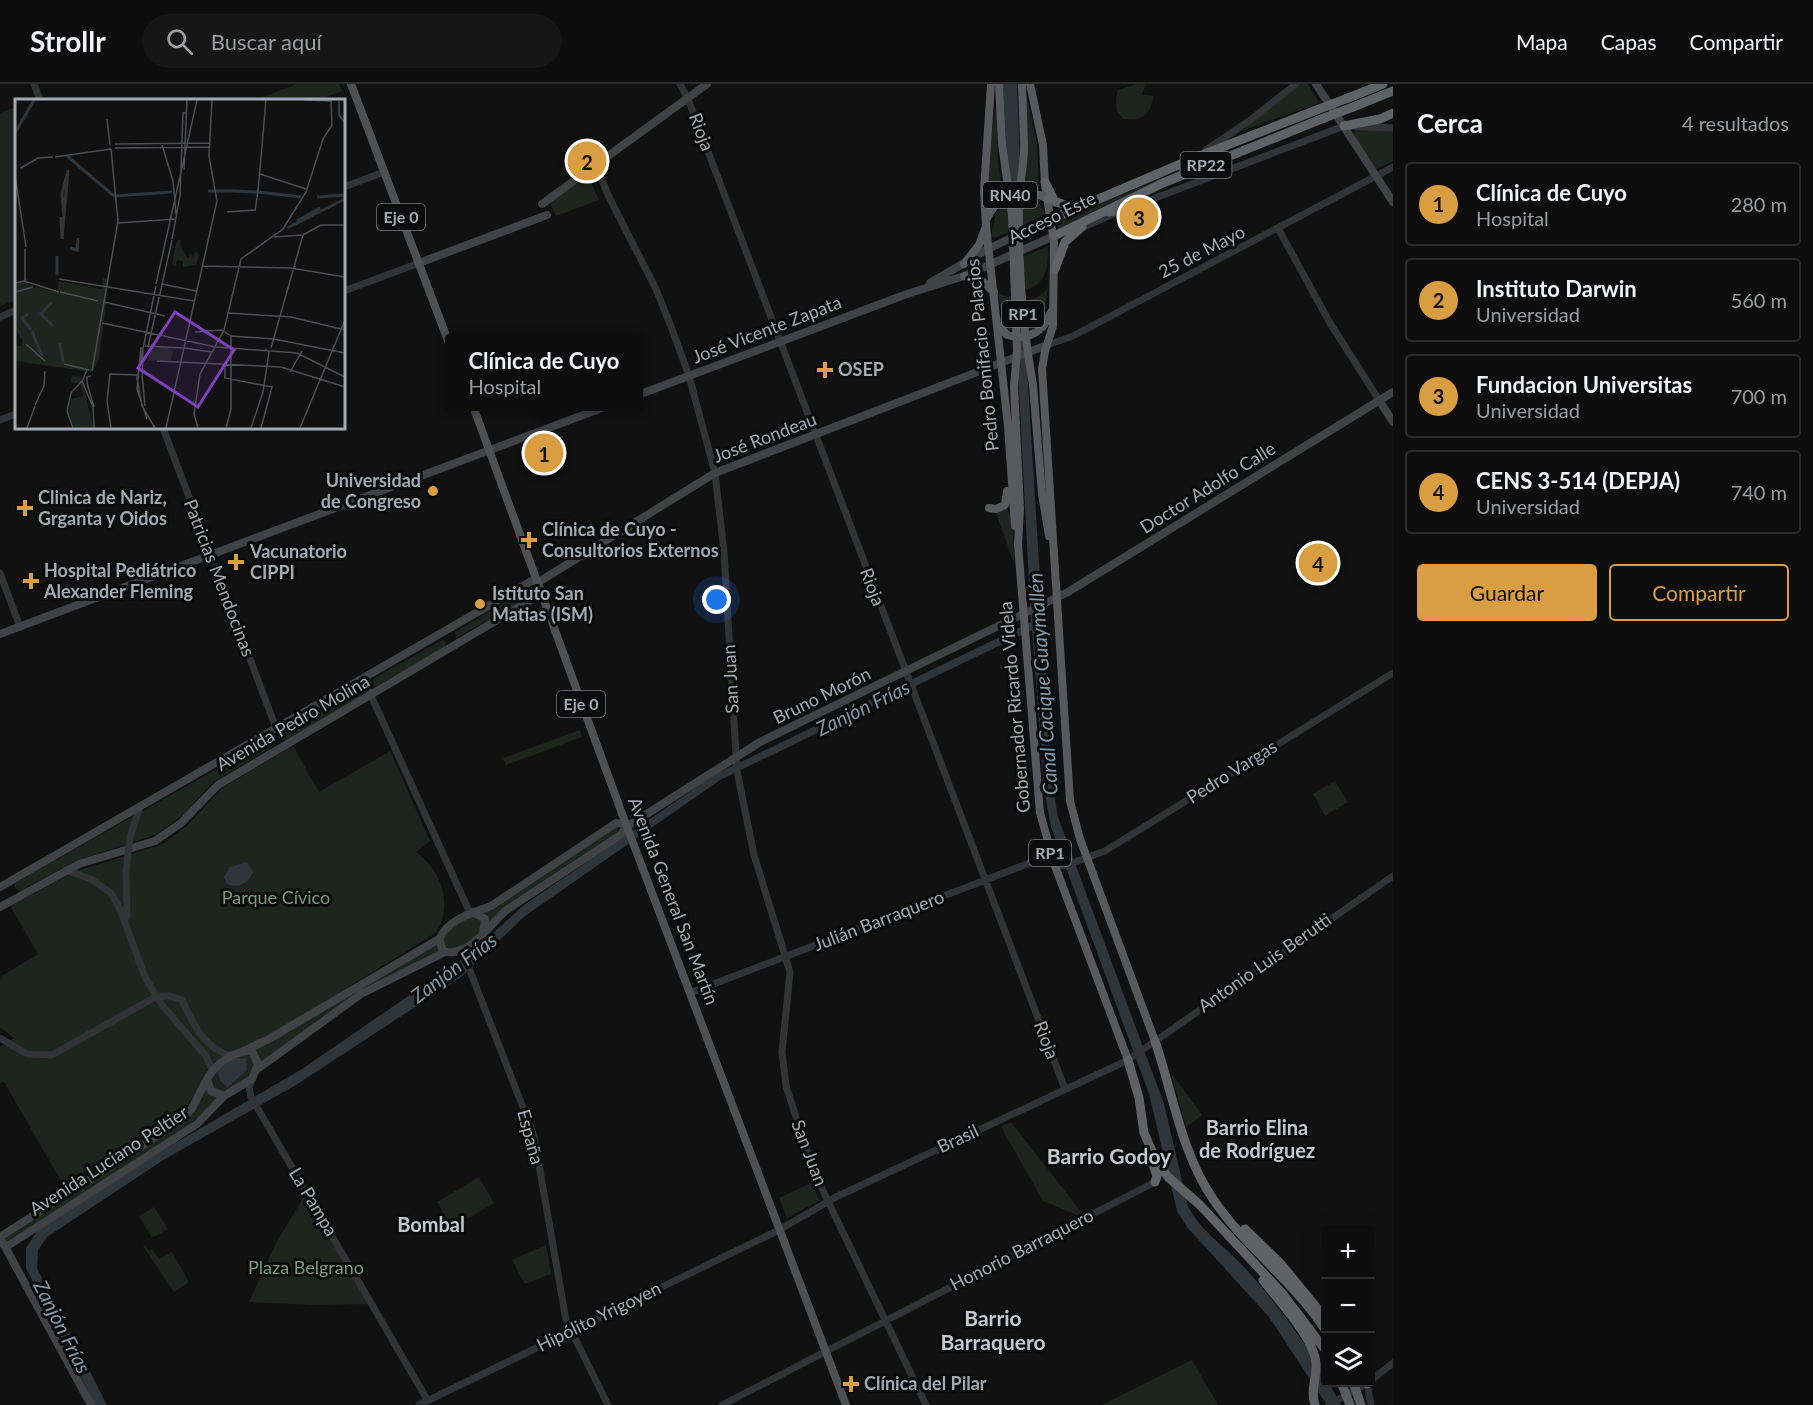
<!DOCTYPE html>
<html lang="es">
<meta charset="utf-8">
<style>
:root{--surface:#0d0d0e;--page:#161617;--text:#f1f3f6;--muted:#9a9c9e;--line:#2d2d2e;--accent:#d99d42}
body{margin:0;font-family:Lato,sans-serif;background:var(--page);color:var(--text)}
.controls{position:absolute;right:18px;bottom:18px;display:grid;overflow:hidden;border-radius:6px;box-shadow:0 6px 24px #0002}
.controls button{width:54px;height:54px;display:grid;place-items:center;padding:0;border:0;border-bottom:2px solid var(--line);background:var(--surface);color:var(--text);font:30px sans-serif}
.you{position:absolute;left:717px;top:516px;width:21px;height:21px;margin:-15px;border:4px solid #fff;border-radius:50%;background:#1a73e8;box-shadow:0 0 0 9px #1a73e833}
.badge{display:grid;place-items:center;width:39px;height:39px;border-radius:50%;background:var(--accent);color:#111;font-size:20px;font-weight:700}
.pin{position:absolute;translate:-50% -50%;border:3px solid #fff;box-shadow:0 2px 6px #0006}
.popup{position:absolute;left:445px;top:249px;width:198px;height:78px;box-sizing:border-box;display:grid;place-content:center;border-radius:6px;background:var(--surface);filter:drop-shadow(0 2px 4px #0005);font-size:20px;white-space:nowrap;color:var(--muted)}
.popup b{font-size:22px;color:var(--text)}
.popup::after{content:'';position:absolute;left:50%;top:100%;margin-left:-12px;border:12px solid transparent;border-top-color:var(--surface)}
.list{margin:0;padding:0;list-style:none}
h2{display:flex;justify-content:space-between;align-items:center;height:78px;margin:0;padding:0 24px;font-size:26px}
h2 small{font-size:20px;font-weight:400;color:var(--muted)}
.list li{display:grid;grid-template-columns:39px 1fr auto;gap:18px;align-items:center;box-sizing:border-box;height:84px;margin:0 12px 12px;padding:0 12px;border:2px solid var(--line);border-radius:6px}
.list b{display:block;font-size:22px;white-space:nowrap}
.list p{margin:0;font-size:20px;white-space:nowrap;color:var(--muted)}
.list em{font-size:20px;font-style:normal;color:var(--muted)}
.actions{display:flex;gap:12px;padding:18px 24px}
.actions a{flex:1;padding:14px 0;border:2px solid var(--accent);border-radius:6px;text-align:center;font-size:21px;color:var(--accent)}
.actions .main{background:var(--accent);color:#111}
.icon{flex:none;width:33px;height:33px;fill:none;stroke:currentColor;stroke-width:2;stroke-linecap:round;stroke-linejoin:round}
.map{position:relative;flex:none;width:1393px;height:1321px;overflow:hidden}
header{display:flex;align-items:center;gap:36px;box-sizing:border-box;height:84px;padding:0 30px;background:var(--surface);border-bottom:2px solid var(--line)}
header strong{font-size:28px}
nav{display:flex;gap:33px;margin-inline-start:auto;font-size:21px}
.search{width:420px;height:54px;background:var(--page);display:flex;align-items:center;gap:15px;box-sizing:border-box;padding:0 21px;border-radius:33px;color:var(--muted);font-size:22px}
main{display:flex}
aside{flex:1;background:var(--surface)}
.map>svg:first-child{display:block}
.green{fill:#1e241e}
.water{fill:#2e363b}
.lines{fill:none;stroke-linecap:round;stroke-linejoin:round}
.tertiary{stroke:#323336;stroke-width:7}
.secondary{stroke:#414246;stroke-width:8}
.primary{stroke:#4f5055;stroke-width:8}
.trunk{stroke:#57595e;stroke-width:8}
.motorway{stroke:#5f6267;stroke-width:9}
.tertiary-bridge{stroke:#323336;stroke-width:7}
.trunk-bridge{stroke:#57595e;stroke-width:8}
.motorway-bridge{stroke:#5f6267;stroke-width:9}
.poi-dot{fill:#d99d42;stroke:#0c0c0d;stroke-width:2}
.labels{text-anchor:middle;stroke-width:6;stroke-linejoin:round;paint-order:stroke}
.shield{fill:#0c0c0d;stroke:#767a80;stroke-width:1.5}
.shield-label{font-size:16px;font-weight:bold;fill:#a4a9b1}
.street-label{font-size:18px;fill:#a4a9b1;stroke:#0c0c0d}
.poi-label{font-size:18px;font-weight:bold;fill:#a4a9b1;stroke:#0c0c0d;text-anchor:start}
.park-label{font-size:18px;fill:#7d9a7d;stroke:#0c0c0d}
.water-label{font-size:20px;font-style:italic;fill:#7f97a8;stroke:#0c0c0d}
.neighbourhood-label{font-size:20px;font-weight:bold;fill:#c4c7ce;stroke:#0c0c0d}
.quarter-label{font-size:21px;font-weight:bold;fill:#c4c7ce;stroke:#0c0c0d}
.inset-river{fill:none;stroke:#2e363b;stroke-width:3}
.inset-road{fill:none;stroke:#4c4e52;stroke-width:1.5}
.view{fill:#813fbd;fill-opacity:0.15;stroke:#813fbd;stroke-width:3}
.inset-edge{fill:none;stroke:#a4a9b1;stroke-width:3}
</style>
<header>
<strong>Strollr</strong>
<div class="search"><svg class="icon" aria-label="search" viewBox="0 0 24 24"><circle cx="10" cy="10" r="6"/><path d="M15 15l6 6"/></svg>Buscar aquí</div>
<nav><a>Mapa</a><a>Capas</a><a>Compartir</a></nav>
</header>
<main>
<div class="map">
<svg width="1393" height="1321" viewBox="0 0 1393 1321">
<rect width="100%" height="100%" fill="#111112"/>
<path class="green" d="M297,0H339L342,7L318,16H255Z
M1137,0H1145L1142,11L1153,12C1151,31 1142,37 1124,35L1117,28L1116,14L1118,6Z
M1301,0H1308L1319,19L1242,47Z
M1025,4L1037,60L1039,107L1024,102Z
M996,21L998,81L1003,107L989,122V65Z
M16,23V216L0,222V29Z
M1356,44L1393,47V77L1376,85L1353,51Z
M1204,76L1058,147L1057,138Z
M588,92L599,116L556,132L550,119Z
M1021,110L1037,115L1046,131L1022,142Z
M1009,114L1010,148L996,153H991L996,129Z
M1048,162C1048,183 1048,200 1024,206L1023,173Z
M1048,205L1042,237L1029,248L1024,217L1038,213Z
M998,209L1013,215L1015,249L1003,242Z
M1007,424L1012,436L1015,482L996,429Z
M524,507L528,511L527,515L456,554L455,548Z
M442,556L446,558L445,563L377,602L374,601L373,595Z
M358,603L363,608L361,612L286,656L282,654L281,648Z
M580,646L582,653L506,681L503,674Z
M272,654L275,660L272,663L213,698L184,730L155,751L75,777L20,807L14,803L15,799Z
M293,662L319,708L390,667L430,757L416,768C441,787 453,818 437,848L269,953L221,973L208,985L198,1007L180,1029L64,1102L4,998L0,999V963L14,954L0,943V893L38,870L10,822L74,788L163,760L188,741L222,704Z
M1335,697L1348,718L1325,732L1313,710Z
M615,740L621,749L505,826L471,860L374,902L328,929L278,966L252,995L224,1011L190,1040L0,1164V1156L183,1037L213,987L222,978L441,856L449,844Z
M1173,991L1202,1031L1186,1043L1172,992Z
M1011,1038L1082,1129L1077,1131L1043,1117L1001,1043Z
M479,1093L494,1119L452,1144L437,1118Z
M811,1099L820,1116L787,1134L779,1114Z
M306,1109L372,1220L313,1221L249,1218L275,1161Z
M154,1123L168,1145L152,1154L139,1132Z
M145,1161L149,1167L152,1165L159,1175L172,1168L189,1198L174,1208L143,1162Z
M546,1161L551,1190L525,1200L512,1176Z
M1192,1276L1218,1321H1102Z"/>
<path class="water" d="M1003,0H1017L1028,301L1053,704L1058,733L1164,1020L1188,1122C1200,1147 1226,1163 1244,1183C1282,1225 1316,1273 1341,1321H1327L1269,1233L1187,1143L1177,1127L1149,1010L1051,743L1044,704L1032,546L720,696L525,832L461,893L296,1001L165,1075L47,1153L38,1166L37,1184L107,1321H95L26,1184V1164L38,1146L160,1068L302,985L471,869L524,821L716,690L1031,538Z
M247,778L253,788C248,800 238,805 227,800L224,793L230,783Z
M235,973L242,975L246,973L247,986L228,1003L220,997L217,984Z"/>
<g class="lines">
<path class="tertiary" d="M34,0L40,16
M680,0L688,15L1065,1005
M1206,66L1249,37L1296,0
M596,82L609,113L656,205L672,245L689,292L715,389L724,468L737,687L754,771L790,888L782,968L786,1002L814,1088L926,1321
M344,103L384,88
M1129,124L1344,42L1393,44
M1081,144L1116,129
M1279,146L1330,239L1379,316
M344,207L419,179
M0,233L16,226
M1047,261L1073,252L1393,83
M0,336L16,330
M163,344L276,644
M0,489L20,543
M363,594L470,829
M130,753L140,723
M66,786L91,795L111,809L120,825L145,893L162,921L206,972L212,986
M126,787L127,833
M462,866L534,1052L566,1236L608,1321
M690,909L1035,777L1064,782L1105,767L1393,589
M0,954L27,970L52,971L157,912H170L182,916C193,940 204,964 231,972
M252,995L249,1003L251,1013L428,1317
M1370,1297L1393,1279
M1367,1300L1371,1321
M419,1321L779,1146L836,1113L1128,976L1393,792
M722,1321L1155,1098
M1329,1321L1369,1298"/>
<path class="secondary" d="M1316,0L1393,118
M542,120L707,0
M419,179L547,131
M930,199L988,165L1052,135
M638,311L907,210L964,192L1054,152
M1379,316L1393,338
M537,499L715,389L1047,261
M0,550L607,322
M0,803L535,495
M0,823L79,780L155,757L181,739L218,701L541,510
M473,828L485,835L483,850C472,861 459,872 443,867L439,855C450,834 470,830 491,822L616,739L631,740L760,658L1068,508L1393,308
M484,849L505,827L622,750L626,740
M252,967L258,980L252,995L224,1012L211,1007L207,995C216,979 233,967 252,967Z
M239,969L269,955L439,855
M256,986L361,910L445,868
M0,1153L182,1036L192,1024L207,995
M3,1159L91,1321
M6,1163L197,1040L224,1012"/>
<path class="primary" d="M351,0L450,262
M473,322L624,735L846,1321"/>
<path class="trunk" d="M991,0L984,106L986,142L1008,342L1015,442
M999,0L1002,60
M1022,0L1024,59
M1030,0L1043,61L1045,101L1054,158L1053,242L1045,267L1042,285L1070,717L1080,755L1155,957
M986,136C1002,106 1016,99 1048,115
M964,180L979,161L985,145
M964,192L981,196L994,208
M998,241L1007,251C1028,257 1044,248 1051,228
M1033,301L1042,410L1049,452
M1014,303L1020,425L1018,461L1040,729L1055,782L1128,976
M989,424L996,425L1005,421L1007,407"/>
<path class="motorway" d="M1348,14L1383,0
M1353,23L1393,7
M1344,42L1380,35L1393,29
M1045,98L1055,118
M1048,115L1065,121H1077
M1109,128L1133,123
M1052,135L1197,73L1319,25
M1054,152L1163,99L1324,34
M1055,185L1065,158L1082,143
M1155,957C1173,1010 1181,1068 1213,1115C1245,1163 1295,1198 1326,1247
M1128,976L1139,1014L1144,1049L1156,1076L1168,1093L1200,1121L1282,1209L1326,1267
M1151,1075L1157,1092L1155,1098
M1245,1145L1281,1180L1326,1235
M1263,1196C1278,1216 1314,1254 1316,1279C1317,1293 1310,1307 1315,1321
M1367,1298V1300"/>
<path class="tertiary-bridge" d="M126,787L130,753"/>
<path class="trunk-bridge" d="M1024,59C1025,79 1019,98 1019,118C1018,179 1022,241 1033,301
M1002,60L1012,131L1017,266L1014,303"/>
<path class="motorway-bridge" d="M1319,25L1348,14
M1324,34L1353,23
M1341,1298L1350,1321
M1353,1298L1361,1321"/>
</g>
<g class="poi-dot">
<path d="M822 277h6v6h6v6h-6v6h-6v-6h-6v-6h6z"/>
<circle cx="433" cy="407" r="6"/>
<path d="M22 415h6v6h6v6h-6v6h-6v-6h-6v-6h6z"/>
<path d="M526 447h6v6h6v6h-6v6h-6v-6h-6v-6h6z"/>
<path d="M233 469h6v6h6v6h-6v6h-6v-6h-6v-6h6z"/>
<path d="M28 488h6v6h6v6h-6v6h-6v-6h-6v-6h6z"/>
<circle cx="480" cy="520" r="6"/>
<path d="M848 1291h6v6h6v6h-6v6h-6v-6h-6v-6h6z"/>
</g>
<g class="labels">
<g class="shield">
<rect x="1180.5" y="68" width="51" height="26" rx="4.5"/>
<rect x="983" y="98" width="54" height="26" rx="4.5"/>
<rect x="377" y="120" width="48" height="26" rx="4.5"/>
<rect x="1002" y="217" width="42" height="26" rx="4.5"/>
<rect x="557" y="607" width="48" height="26" rx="4.5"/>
<rect x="1029" y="756" width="42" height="26" rx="4.5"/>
</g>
<g class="shield-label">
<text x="1206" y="87">RP22</text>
<text x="1010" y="117">RN40</text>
<text x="401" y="139">Eje 0</text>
<text x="1023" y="236">RP1</text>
<text x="581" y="626">Eje 0</text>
<text x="1050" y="775">RP1</text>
</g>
<g class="street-label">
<text transform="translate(701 48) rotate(69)" y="6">Rioja</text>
<text transform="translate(1052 134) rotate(-26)" y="6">Acceso Este</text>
<text transform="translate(1202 168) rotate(-27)" y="6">25 de Mayo</text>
<text transform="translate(767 246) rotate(-21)" y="6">José Vicente Zapata</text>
<text transform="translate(983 271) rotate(-96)" y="6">Pedro Bonifacio Palacios</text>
<text transform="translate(765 354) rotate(-21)" y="6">José Rondeau</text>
<text transform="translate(1208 404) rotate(-32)" y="6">Doctor Adolfo Calle</text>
<text transform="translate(219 494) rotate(69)" y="6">Patricias Mendocinas</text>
<text transform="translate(872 503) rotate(69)" y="6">Rioja</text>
<text transform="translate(731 595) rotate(-93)" y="6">San Juan</text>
<text transform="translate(822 612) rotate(-26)" y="6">Bruno Morón</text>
<text transform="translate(1015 623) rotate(-95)" y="6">Gobernador Ricardo Videla</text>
<text transform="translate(293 639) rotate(-30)" y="6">Avenida Pedro Molina</text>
<text transform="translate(1232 688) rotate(-32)" y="6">Pedro Vargas</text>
<text transform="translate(673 817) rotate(69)" y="6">Avenida General San Martín</text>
<text transform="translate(879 837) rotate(-21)" y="6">Julián Barraquero</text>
<text transform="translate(1265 879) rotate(-35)" y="6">Antonio Luis Berutti</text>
<text transform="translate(1046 956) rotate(69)" y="6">Rioja</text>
<text transform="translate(530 1053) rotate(75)" y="6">España</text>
<text transform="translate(958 1055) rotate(-25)" y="6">Brasil</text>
<text transform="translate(809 1069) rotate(69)" y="6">San Juan</text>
<text transform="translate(109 1077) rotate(-33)" y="6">Avenida Luciano Peltier</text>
<text transform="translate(313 1118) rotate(59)" y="6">La Pampa</text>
<text transform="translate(1022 1166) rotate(-27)" y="6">Honorio Barraquero</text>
<text transform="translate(599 1233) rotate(-26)" y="6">Hipólito Yrigoyen</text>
</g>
<g class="poi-label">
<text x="838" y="292">OSEP</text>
<text x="421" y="403" text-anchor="end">Universidad<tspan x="421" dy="21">de Congreso</tspan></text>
<text x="38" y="420">Clinica de Nariz,<tspan x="38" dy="21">Grganta y Oidos</tspan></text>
<text x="542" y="452">Clínica de Cuyo -<tspan x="542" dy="21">Consultorios Externos</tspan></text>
<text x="250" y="474">Vacunatorio<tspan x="250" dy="21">CIPPI</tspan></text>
<text x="44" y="493">Hospital Pediátrico<tspan x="44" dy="21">Alexander Fleming</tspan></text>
<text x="492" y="516">Istituto San<tspan x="492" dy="21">Matias (ISM)</tspan></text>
<text x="864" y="1306">Clínica del Pilar</text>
</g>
<g class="park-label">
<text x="276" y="820">Parque Cívico</text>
<text x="306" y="1190">Plaza Belgrano</text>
</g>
<g class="water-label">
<text transform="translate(1043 600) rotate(-94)" y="7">Canal Cacique Guaymallén</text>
<text transform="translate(863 624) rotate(-26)" y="7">Zanjón Frías</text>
<text transform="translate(454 884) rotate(-37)" y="7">Zanjón Frías</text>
<text transform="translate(62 1243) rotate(63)" y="7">Zanjón Frías</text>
</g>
<g class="neighbourhood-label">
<text x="1257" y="1051">Barrio Elina<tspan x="1257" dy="23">de Rodríguez</tspan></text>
<text x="431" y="1148">Bombal</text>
</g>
<g class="quarter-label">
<text x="1109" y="1080">Barrio Godoy</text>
<text x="993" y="1242">Barrio<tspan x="993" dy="24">Barraquero</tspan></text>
</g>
</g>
<g transform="translate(15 15)">
<rect width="330" height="330" fill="#111112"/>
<path d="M162,141H166L165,147L173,159L176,153L178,160L180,152L184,156L181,166L168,168V162L162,161L161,166L157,165ZM12,179L14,187L42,193L44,182L87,190L88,179L94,180L84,261L77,273L0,262V247H7V241L0,229V184ZM137,248L154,249L158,252L156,261L125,262H132ZM57,276L66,278L79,329H59L54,314L56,300L68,297L65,285L56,283Z" fill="#1e241e"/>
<path class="inset-river" d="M0,34L19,1M52,57L99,97M193,92H219M219,92L243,93M243,93L286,98M99,97L157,93M302,98L330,96M49,117L47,95L53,71M46,118L47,140M282,122L305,109M272,129L330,100M47,140L53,71M55,149L62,151L63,139M42,176V157M37,203L26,215L38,227M13,215L7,219L16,231M17,232L27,257M45,244L48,263"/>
<path class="inset-road" d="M289,1L316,2M324,2V16L330,24M92,20L95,46M100,45L195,44M147,46L158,82L161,115M100,49L194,48M40,58L96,50M6,69L23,59L38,58M169,71L172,1M245,75L291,90M0,76L11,148M243,92L251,1M240,112L243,92M212,113L240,111M103,124L161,120M288,136L306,126H330M259,138L288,136M157,140L165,97L168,14H172M10,150V183M187,167L276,169L330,178M44,180L179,202M0,184L9,182L44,193M141,185L182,1M147,185L181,192M0,193L18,188M45,193L83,202M89,203L150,217M212,214L276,218L330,231M87,224L201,248M180,233L207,231L216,237M216,237L259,240L330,254M11,245L30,262M130,247L169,249M126,248L122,290L132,320M133,248L157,141M201,248L282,254L330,278M169,249L197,253M256,249L288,136M142,262L266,268L330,288M210,264V279L257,288L246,329M49,265L74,271M72,271L67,282L78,308L79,329M77,272L103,122L96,50M275,273L287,252M94,275L122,276M95,275L92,302L96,329M127,276L130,307M76,277L72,278V284L79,308M127,279L128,249M20,306L29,287L30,272M52,312L56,294L67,282M52,312L58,329M12,329L20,307M140,329L127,307L122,279L141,187M151,329L202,102L194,57L197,1M183,329L179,315L185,275L209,231L226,160L268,130L291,93L308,40L317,26L316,1M211,329L216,310V237M236,329L248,293L254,253L250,250M285,329L330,221"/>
<path class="view" d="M160,213L219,251L183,308L123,269Z"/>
<rect width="330" height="330" class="inset-edge"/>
</g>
</svg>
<div class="controls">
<button>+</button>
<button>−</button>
<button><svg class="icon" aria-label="layers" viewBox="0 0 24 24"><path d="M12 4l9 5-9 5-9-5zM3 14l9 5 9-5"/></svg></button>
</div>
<div class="you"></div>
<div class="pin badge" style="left:544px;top:369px">1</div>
<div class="popup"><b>Clínica de Cuyo</b>Hospital</div>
<div class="pin badge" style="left:587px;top:77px">2</div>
<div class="pin badge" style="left:1139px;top:133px">3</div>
<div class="pin badge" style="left:1318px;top:479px">4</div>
</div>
<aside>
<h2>Cerca<small>4 resultados</small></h2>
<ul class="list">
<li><span class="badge">1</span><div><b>Clínica de Cuyo</b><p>Hospital</p></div><em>280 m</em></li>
<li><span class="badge">2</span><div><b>Instituto Darwin</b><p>Universidad</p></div><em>560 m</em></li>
<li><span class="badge">3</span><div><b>Fundacion Universitas</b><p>Universidad</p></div><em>700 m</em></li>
<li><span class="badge">4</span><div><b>CENS 3-514 (DEPJA)</b><p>Universidad</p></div><em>740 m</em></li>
</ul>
<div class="actions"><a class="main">Guardar</a><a>Compartir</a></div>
</aside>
</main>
